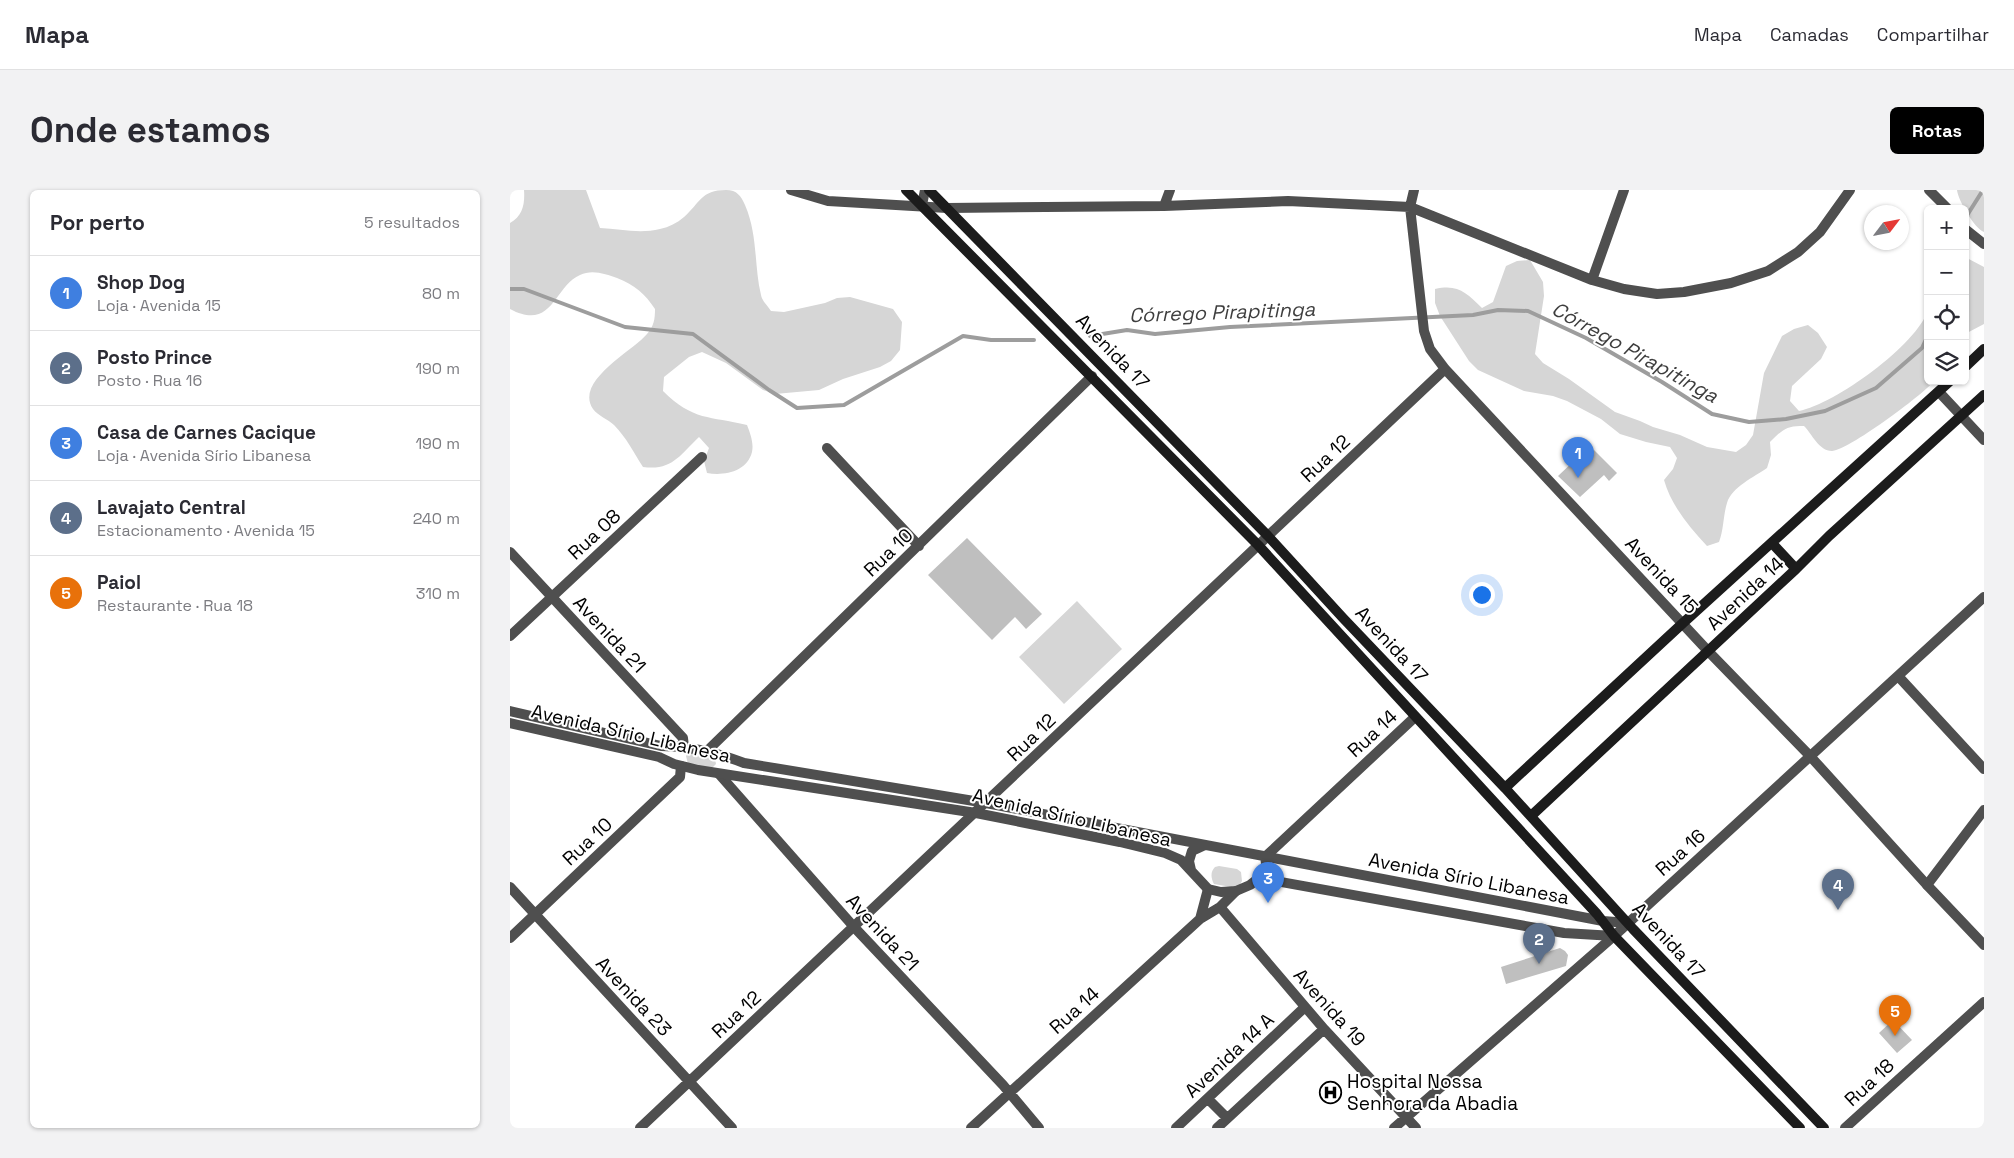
<!DOCTYPE html>
<html lang="pt">
<meta charset="utf-8">
<style>
:root{--surface:#fff;--page:#f2f2f3;--text:#2b2b33;--muted:#7c7c81;--line:#e1e1e2;--accent:#000}
body{margin:0;font-family:"Space Grotesk",sans-serif;background:var(--page);color:var(--text)}
.controls{position:absolute;right:15px;top:15px;display:grid;overflow:hidden;border-radius:8px;box-shadow:0 1px 4px #0004}
.controls button{width:45px;height:45px;display:grid;place-items:center;padding:0;border:0;border-bottom:1px solid var(--line);background:var(--surface);color:var(--text);font:25px sans-serif}
.compass{position:absolute;left:1354px;top:15px;width:45px;height:45px;border-radius:50%;background:var(--surface);box-shadow:0 1px 4px #0004;rotate:58deg}
.you{position:absolute;left:971px;top:404px;width:18px;height:18px;margin:-12px;border:4px solid #fff;border-radius:50%;background:#1a73e8;box-shadow:0 0 0 8px #1a73e833}
.badge{display:grid;place-items:center;width:32px;height:32px;border-radius:50%;background:var(--accent);color:#fff;font-size:16px;font-weight:700}
.pin{position:absolute;translate:-50% -41px;filter:drop-shadow(0 1px 2px #0008)}
.pin::after{content:'';position:absolute;top:26px;width:18px;height:15px;background:inherit;clip-path:polygon(0 0,100% 0,50% 100%)}
.list{margin:0;padding:0;list-style:none}
h2{display:flex;justify-content:space-between;align-items:center;height:65px;margin:0;padding:0 20px;font-size:21px}
h2 small{font-size:16px;font-weight:400;color:var(--muted)}
.list li{display:grid;grid-template-columns:32px 1fr auto;gap:15px;align-items:center;box-sizing:border-box;height:75px;padding:0 20px;border-top:1px solid var(--line)}
.list b{display:block;font-size:19px;white-space:nowrap}
.list p{margin:0;font-size:16px;white-space:nowrap;color:var(--muted)}
.list em{font-size:16px;font-style:normal;color:var(--muted)}
.icon{flex:none;width:28px;height:28px;fill:none;stroke:currentColor;stroke-width:2;stroke-linecap:round;stroke-linejoin:round}
.map{position:relative;flex:none;width:1474px;height:938px;overflow:hidden;border-radius:8px}
header{display:flex;align-items:center;gap:30px;box-sizing:border-box;height:70px;padding:0 25px;background:var(--surface);border-bottom:1px solid var(--line)}
header strong{font-size:24px}
nav{display:flex;gap:28px;margin-inline-start:auto;font-size:18px}
.intro{display:flex;align-items:center;justify-content:space-between;box-sizing:border-box;height:120px;padding:0 30px}
h1{margin:0;font-size:35px}
.button{padding:12px 22px;border-radius:8px;background:var(--accent);color:#fff;font-size:18px;font-weight:700}
main{display:flex;gap:30px;padding:0 30px}
aside{flex:1;background:var(--surface);border-radius:8px;box-shadow:0 1px 4px #0004}
.map>svg:first-child{display:block}
.green{fill:#d6d6d6}
.lines{fill:none;stroke-linecap:round;stroke-linejoin:round}
.stream{stroke:#9d9d9d;stroke-width:4}
.building{fill:#bfbfbf}
.minor{stroke:#4f4f4f;stroke-width:10}
.tertiary{stroke:#4f4f4f;stroke-width:10}
.secondary{stroke:#1c1c1c;stroke-width:10}
.labels{text-anchor:middle;stroke-width:4;stroke-linejoin:round;paint-order:stroke}
.street-label{font-size:19px;fill:#000;stroke:#fff}
.poi-label{font-size:19px;fill:#000;stroke:#fff;text-anchor:start}
.water-label{font-size:20px;font-style:italic;fill:#3e3e3e;stroke:#fff}
</style>
<header>
<strong>Mapa</strong>
<nav><a>Mapa</a><a>Camadas</a><a>Compartilhar</a></nav>
</header>
<div class="intro"><h1>Onde estamos</h1><a class="button">Rotas</a></div>
<main>
<aside>
<h2>Por perto<small>5 resultados</small></h2>
<ul class="list">
<li><span class="badge" style="background:#3f7fe0">1</span><div><b>Shop Dog</b><p>Loja · Avenida 15</p></div><em>80 m</em></li>
<li><span class="badge" style="background:#5c6f8a">2</span><div><b>Posto Prince</b><p>Posto · Rua 16</p></div><em>190 m</em></li>
<li><span class="badge" style="background:#3f7fe0">3</span><div><b>Casa de Carnes Cacique</b><p>Loja · Avenida Sírio Libanesa</p></div><em>190 m</em></li>
<li><span class="badge" style="background:#5c6f8a">4</span><div><b>Lavajato Central</b><p>Estacionamento · Avenida 15</p></div><em>240 m</em></li>
<li><span class="badge" style="background:#e8710a">5</span><div><b>Paiol</b><p>Restaurante · Rua 18</p></div><em>310 m</em></li>
</ul>
</aside>
<div class="map">
<svg width="1474" height="938" viewBox="0 0 1474 938">
<rect width="100%" height="100%" fill="#fff"/>
<path class="green" d="M14,0H76L90,38C110,39 130,44 150,39C159,37 167,33 174,27C190,13 191,0 216,0C227,0 231,6 235,15C248,45 244,76 251,105C252,111 258,116 261,121L274,122L315,113L327,108L340,107L383,119L392,132L390,160L381,171L370,177L333,189L309,200L265,204L253,200L216,173L192,162L179,167L154,187L153,201C183,231 200,226 237,235C240,243 244,253 242,262C237,282 214,286 197,283L194,271L199,258L189,247C170,265 162,281 133,277C124,263 116,247 104,235C98,229 88,226 83,219C64,191 123,161 137,144C144,136 145,129 145,119C135,104 125,95 107,88C96,84 82,79 70,85C44,96 43,142 0,119V33C13,26 15,13 14,0Z
M1447,0H1474V42C1464,38 1448,10 1447,0Z
M1455,67L1474,77V134L1455,144Z
M1020,70L1033,92L1034,106L1025,164L1033,173L1059,189L1105,222L1130,231L1143,237L1170,245L1197,257L1226,262L1236,255L1243,245L1254,183L1272,146L1284,139L1298,135L1308,143L1317,157L1311,169L1282,196L1280,211L1289,221C1325,214 1407,155 1418,120V191H1424C1413,205 1337,261 1322,261C1309,261 1302,244 1294,236C1277,235 1272,240 1260,252L1261,265L1257,278C1244,287 1222,297 1217,313C1213,326 1214,339 1209,352L1197,356C1179,337 1161,315 1154,290L1163,279L1167,268L1160,257L1136,252L1110,244L1091,229L1057,211L1043,206L1014,201L968,180L959,171L930,126L925,113V99C949,94 956,103 972,118L983,112L996,76L1007,71Z
M567,411L612,459L554,514L509,467Z
M179,562L205,569L206,574L202,578L178,574L176,566Z
M709,676L727,679L731,682L732,691L729,696L721,697L704,694C701,688 700,682 705,677Z"/>
<g class="lines">
<path class="stream" d="M1456,27L1473,0
M0,99H14L115,137L183,144L259,200L287,218L334,215L453,146L481,150H524
M580,146L617,140L645,144L720,137L963,125L988,120L1018,121L1076,148L1152,192L1202,224L1239,232L1276,229L1315,221L1366,198L1412,158L1418,145"/>
</g>
<path class="building" d="M1084,260L1107,283L1099,291L1094,285L1070,307L1048,286L1066,269L1070,274Z
M457,348L532,424L516,439L505,427L482,450L418,385Z
M1050,758L1055,761L1058,765L1056,776L996,794L991,777Z
M1383,830L1402,850L1387,863L1369,843Z"/>
<g class="lines">
<path class="minor" d="M281,0L318,11L437,18L654,16L778,11L900,17L1082,90L1114,99L1147,104L1174,102L1221,93L1258,81L1288,62L1310,42L1340,0
M904,0L900,17L914,141L920,159L935,179L1198,461
M1419,0L1438,19
M654,16L660,0
M1455,39L1474,54
M1082,90L1114,0
M317,258L409,356
M0,362L173,548L174,557
M0,446L192,267
M1388,486L1474,579
M197,561L582,186
M209,584L344,737L493,895L529,938
M755,667L905,527
M1417,695L1474,620
M0,697L222,938
M710,717L814,839L906,938
M690,729L698,699
M0,748L170,587L171,576
M698,909L717,928
M130,938L935,179
M461,938L690,729L710,717L726,701
M666,938L795,817
M707,938L814,839
M884,938L1104,746L1474,407"/>
<path class="tertiary" d="M412,15L415,0
M1429,202L1474,250
M1198,461L1300,566L1417,695L1474,755
M0,521L151,556C179,556 208,563 234,573L476,613L1093,731L1118,733
M0,533L149,567L164,574L188,580L466,623L610,652L655,663L671,670L698,699L711,702L726,701L740,695L749,688L1054,743L1104,746
M681,680L679,671L682,661L695,655
M749,688C757,681 757,677 755,667
M1335,938L1474,812"/>
<path class="secondary" d="M396,0L748,355L1087,724L1104,746L1290,938
M419,0L758,346L833,428L995,598L1123,739L1314,938
M1455,177L1474,159
M1262,353L1286,379
M995,598L1173,433L1440,191
M1021,626L1286,379L1319,346L1474,205"/>
</g>
<defs>
<symbol id="hospital-ring" viewBox="-11 -11 22 22"><circle r="9.5" fill="#fff" stroke="#000" stroke-width="1.5"/><path d="M-5-5h3v3.5h4V-5h3V5h-3V1.5h-4V5h-3Z" fill="#000"/></symbol>
</defs>
<g fill-rule="evenodd">
<use href="#hospital-ring" x="808" y="890" width="25" height="25"/>
</g>
<g class="labels">
<g class="street-label">
<text transform="translate(603 161) rotate(46)" y="7">Avenida 17</text>
<text transform="translate(815 268) rotate(-43)" y="7">Rua 12</text>
<text transform="translate(84 344) rotate(-43)" y="7">Rua 08</text>
<text transform="translate(378 362) rotate(-44)" y="7">Rua 10</text>
<text transform="translate(1152 385) rotate(47)" y="7">Avenida 15</text>
<text transform="translate(1235 403) rotate(-43)" y="7">Avenida 14</text>
<text transform="translate(100 444) rotate(47)" y="7">Avenida 21</text>
<text transform="translate(882 454) rotate(47)" y="7">Avenida 17</text>
<text transform="translate(121 543) rotate(13)" y="7">Avenida Sírio Libanesa</text>
<text transform="translate(862 543) rotate(-43)" y="7">Rua 14</text>
<text transform="translate(521 547) rotate(-44)" y="7">Rua 12</text>
<text transform="translate(562 627) rotate(13)" y="7">Avenida Sírio Libanesa</text>
<text transform="translate(77 651) rotate(-43)" y="7">Rua 10</text>
<text transform="translate(1170 662) rotate(-42)" y="7">Rua 16</text>
<text transform="translate(959 688) rotate(11)" y="7">Avenida Sírio Libanesa</text>
<text transform="translate(373 742) rotate(47)" y="7">Avenida 21</text>
<text transform="translate(1159 750) rotate(47)" y="7">Avenida 17</text>
<text transform="translate(124 806) rotate(47)" y="7">Avenida 23</text>
<text transform="translate(820 817) rotate(48)" y="7">Avenida 19</text>
<text transform="translate(564 820) rotate(-42)" y="7">Rua 14</text>
<text transform="translate(226 824) rotate(-43)" y="7">Rua 12</text>
<text transform="translate(719 865) rotate(-43)" y="7">Avenida 14 A</text>
<text transform="translate(1359 892) rotate(-43)" y="7">Rua 18</text>
</g>
<g class="poi-label">
<text x="837" y="898">Hospital Nossa<tspan x="837" dy="22">Senhora da Abadia</tspan></text>
</g>
<g class="water-label">
<text transform="translate(712 122) rotate(-2)" y="7">Córrego Pirapitinga</text>
<text transform="translate(1125 162) rotate(29)" y="7">Córrego Pirapitinga</text>
</g>
</g>
</svg>
<div class="controls">
<button>+</button>
<button>−</button>
<button><svg class="icon" aria-label="locate" viewBox="0 0 24 24"><circle cx="12" cy="12" r="6"/><path d="M12 2v4M12 18v4M2 12h4M18 12h4"/></svg></button>
<button><svg class="icon" aria-label="layers" viewBox="0 0 24 24"><path d="M12 4l9 5-9 5-9-5zM3 14l9 5 9-5"/></svg></button>
</div>
<svg class="compass" viewBox="-18 -18 36 36"><path d="M0-13l5 13h-10z" fill="#e53935"/><path d="M0 13l5-13h-10z" fill="#7c7c81"/></svg>
<div class="you"></div>
<div class="pin badge" style="left:1068px;top:288px;background:#3f7fe0">1</div>
<div class="pin badge" style="left:1029px;top:774px;background:#5c6f8a">2</div>
<div class="pin badge" style="left:758px;top:713px;background:#3f7fe0">3</div>
<div class="pin badge" style="left:1328px;top:720px;background:#5c6f8a">4</div>
<div class="pin badge" style="left:1385px;top:846px;background:#e8710a">5</div>
</div>
</main>
